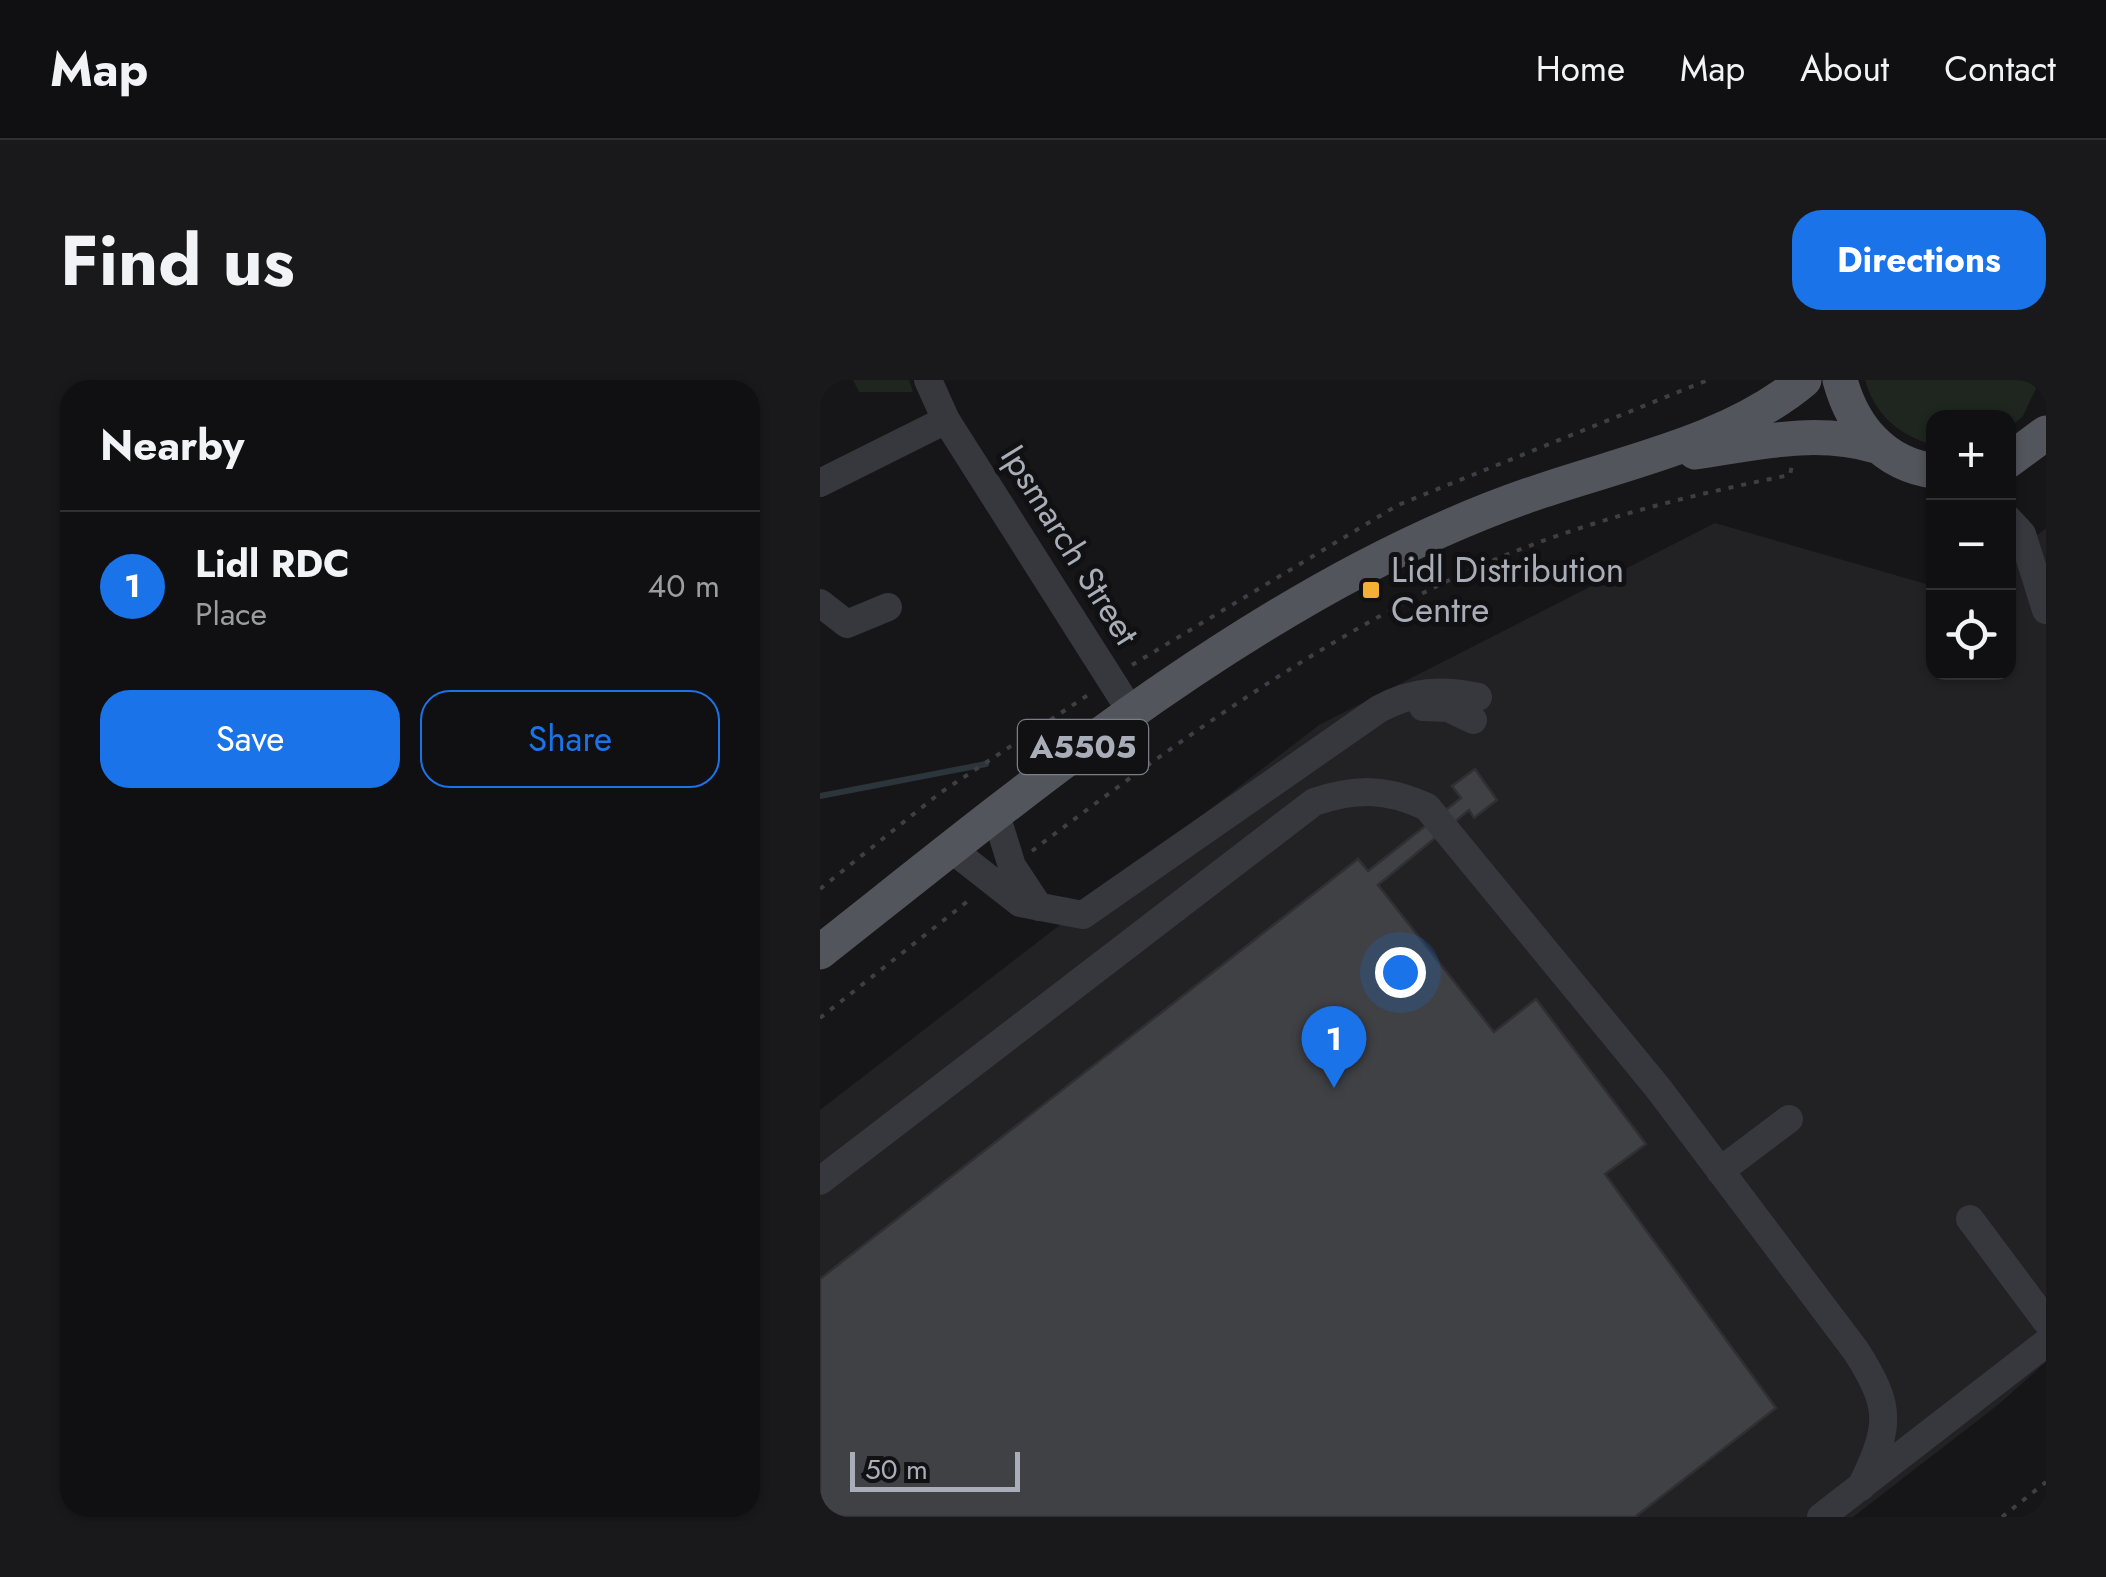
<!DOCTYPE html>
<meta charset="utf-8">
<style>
:root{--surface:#101012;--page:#19191b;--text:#f1f3f6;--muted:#9c9d9f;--line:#303032;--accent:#1a73e8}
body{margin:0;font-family:Jost,sans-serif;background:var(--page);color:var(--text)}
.controls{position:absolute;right:30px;top:30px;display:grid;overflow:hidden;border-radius:20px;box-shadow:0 2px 8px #0004}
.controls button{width:90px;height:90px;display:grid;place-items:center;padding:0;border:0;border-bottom:2px solid var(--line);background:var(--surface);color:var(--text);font:50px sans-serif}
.scale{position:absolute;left:30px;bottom:25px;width:170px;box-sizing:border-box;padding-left:10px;border:5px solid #a8adb8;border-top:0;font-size:28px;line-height:35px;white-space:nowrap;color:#a8adb8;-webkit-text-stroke:8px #111113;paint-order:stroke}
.you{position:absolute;left:580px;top:592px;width:35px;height:35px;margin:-25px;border:8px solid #fff;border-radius:50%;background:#1a73e8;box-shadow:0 0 0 15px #1a73e833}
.badge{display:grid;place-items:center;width:65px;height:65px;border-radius:50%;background:var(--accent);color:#fff;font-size:32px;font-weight:700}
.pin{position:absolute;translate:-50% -82px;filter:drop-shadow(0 2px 5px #0008)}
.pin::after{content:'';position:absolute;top:52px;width:35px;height:30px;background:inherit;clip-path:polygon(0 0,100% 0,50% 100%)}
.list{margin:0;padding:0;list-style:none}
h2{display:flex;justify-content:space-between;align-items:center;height:130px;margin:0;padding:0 40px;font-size:42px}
h2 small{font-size:32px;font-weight:400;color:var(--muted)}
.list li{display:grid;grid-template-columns:65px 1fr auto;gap:30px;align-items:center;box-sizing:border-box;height:150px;padding:0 40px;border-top:2px solid var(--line)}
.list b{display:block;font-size:38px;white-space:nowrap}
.list p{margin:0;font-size:32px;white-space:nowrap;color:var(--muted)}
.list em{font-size:32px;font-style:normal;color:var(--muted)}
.actions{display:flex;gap:20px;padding:30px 40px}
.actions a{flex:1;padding:22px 0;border:2px solid var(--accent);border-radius:30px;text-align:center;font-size:35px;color:var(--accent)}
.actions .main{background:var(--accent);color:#fff}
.icon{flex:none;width:55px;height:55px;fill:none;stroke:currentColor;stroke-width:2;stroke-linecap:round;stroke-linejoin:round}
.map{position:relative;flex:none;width:1226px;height:1137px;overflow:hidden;border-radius:30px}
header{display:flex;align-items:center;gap:60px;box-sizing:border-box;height:140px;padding:0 50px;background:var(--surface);border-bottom:2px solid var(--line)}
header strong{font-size:48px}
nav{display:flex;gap:55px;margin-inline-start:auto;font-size:35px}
.intro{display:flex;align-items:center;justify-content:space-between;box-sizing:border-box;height:240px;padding:0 60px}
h1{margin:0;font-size:70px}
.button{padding:25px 45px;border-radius:30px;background:var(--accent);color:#fff;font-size:35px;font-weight:700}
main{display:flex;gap:60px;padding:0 60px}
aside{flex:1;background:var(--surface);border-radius:30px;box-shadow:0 2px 8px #0004}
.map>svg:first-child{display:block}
.built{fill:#222225}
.green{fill:#1e261f}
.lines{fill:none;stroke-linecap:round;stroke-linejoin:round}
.stream{stroke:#2c353c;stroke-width:6}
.building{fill:#404145;stroke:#303034;stroke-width:2.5}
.path{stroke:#3d3f44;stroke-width:4;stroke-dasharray:5 8;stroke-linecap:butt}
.minor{stroke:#37383d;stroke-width:28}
.major{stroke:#53555c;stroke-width:35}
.poi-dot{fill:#f2b134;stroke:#111113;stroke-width:4}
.labels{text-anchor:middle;stroke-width:10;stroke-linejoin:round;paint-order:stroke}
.shield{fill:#111113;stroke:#7b7e86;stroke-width:2.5}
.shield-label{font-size:32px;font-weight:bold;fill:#a8adb8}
.street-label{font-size:35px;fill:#a8adb8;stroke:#111113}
.poi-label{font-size:35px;fill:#a8adb8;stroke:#111113;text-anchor:start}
</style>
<header>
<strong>Map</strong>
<nav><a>Home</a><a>Map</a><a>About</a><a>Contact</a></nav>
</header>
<div class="intro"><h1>Find us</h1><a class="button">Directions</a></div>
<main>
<aside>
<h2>Nearby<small></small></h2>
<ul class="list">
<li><span class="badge">1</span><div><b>Lidl RDC</b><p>Place</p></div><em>40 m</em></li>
</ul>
<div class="actions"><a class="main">Save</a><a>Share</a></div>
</aside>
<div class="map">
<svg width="1226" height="1137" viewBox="0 0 1226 1137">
<rect width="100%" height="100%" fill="#161618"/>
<path class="built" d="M895,143L1113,206L1114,292H1188L1189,179L1226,148V982L1179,1024L1033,1137H0V730L499,345Z"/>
<path class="green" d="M33,0H89L93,12H39Z
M1045,0H1220L1203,36L1189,48L1188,38H1114L1113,65C1079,55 1055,35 1045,0Z"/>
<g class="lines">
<path class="stream" d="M0,416L166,384"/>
</g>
<path class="building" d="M655,389L677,420L654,438L649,430L558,505L674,652L716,619L826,764L785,794L956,1028L815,1137H0V899L538,479L548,491L641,418L632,406Z"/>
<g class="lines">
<path class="path" d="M312,285L578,125L888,0
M212,471C340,374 473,278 617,206C727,151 849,119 970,95L972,85
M0,509L120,413L271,313
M0,638L153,517
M1182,1137L1226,1102"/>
<path class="minor" d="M108,0L126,40
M0,103L126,40L310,330
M1188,139L1202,154L1226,230
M0,223L27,244L68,227
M603,327L628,328L653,340
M176,435L192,486L219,527
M130,468L200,523L263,535L559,329C592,311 622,309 658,317
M900,791L969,739
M0,801L494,422C536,408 566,408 607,427L838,708L1036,971C1073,1029 1070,1046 1041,1107
M1150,839L1226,941
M1001,1137L1226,963"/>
<path class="major" d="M1020,0C1033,48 1064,84 1114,91
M875,72C936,63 996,48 1056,66
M1188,81L1226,53
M0,572C174,435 344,293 541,189C598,159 661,131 721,111C809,81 911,61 984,0"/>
</g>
<rect class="poi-dot" x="541" y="200" width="20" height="20" rx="5"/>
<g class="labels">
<rect class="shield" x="198" y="340" width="130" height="54" rx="8"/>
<g class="shield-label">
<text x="263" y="378">A5505</text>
</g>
<g class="street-label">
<text transform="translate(250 165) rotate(58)" y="12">Ipsmarch Street</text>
</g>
<g class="poi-label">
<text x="571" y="202">Lidl Distribution<tspan x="571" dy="40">Centre</tspan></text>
</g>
</g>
</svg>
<div class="controls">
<button>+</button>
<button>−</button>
<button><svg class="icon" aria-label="locate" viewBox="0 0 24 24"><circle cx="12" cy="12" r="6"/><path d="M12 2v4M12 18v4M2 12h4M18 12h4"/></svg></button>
</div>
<div class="scale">50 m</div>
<div class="you"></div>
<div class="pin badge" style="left:514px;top:708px">1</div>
</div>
</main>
